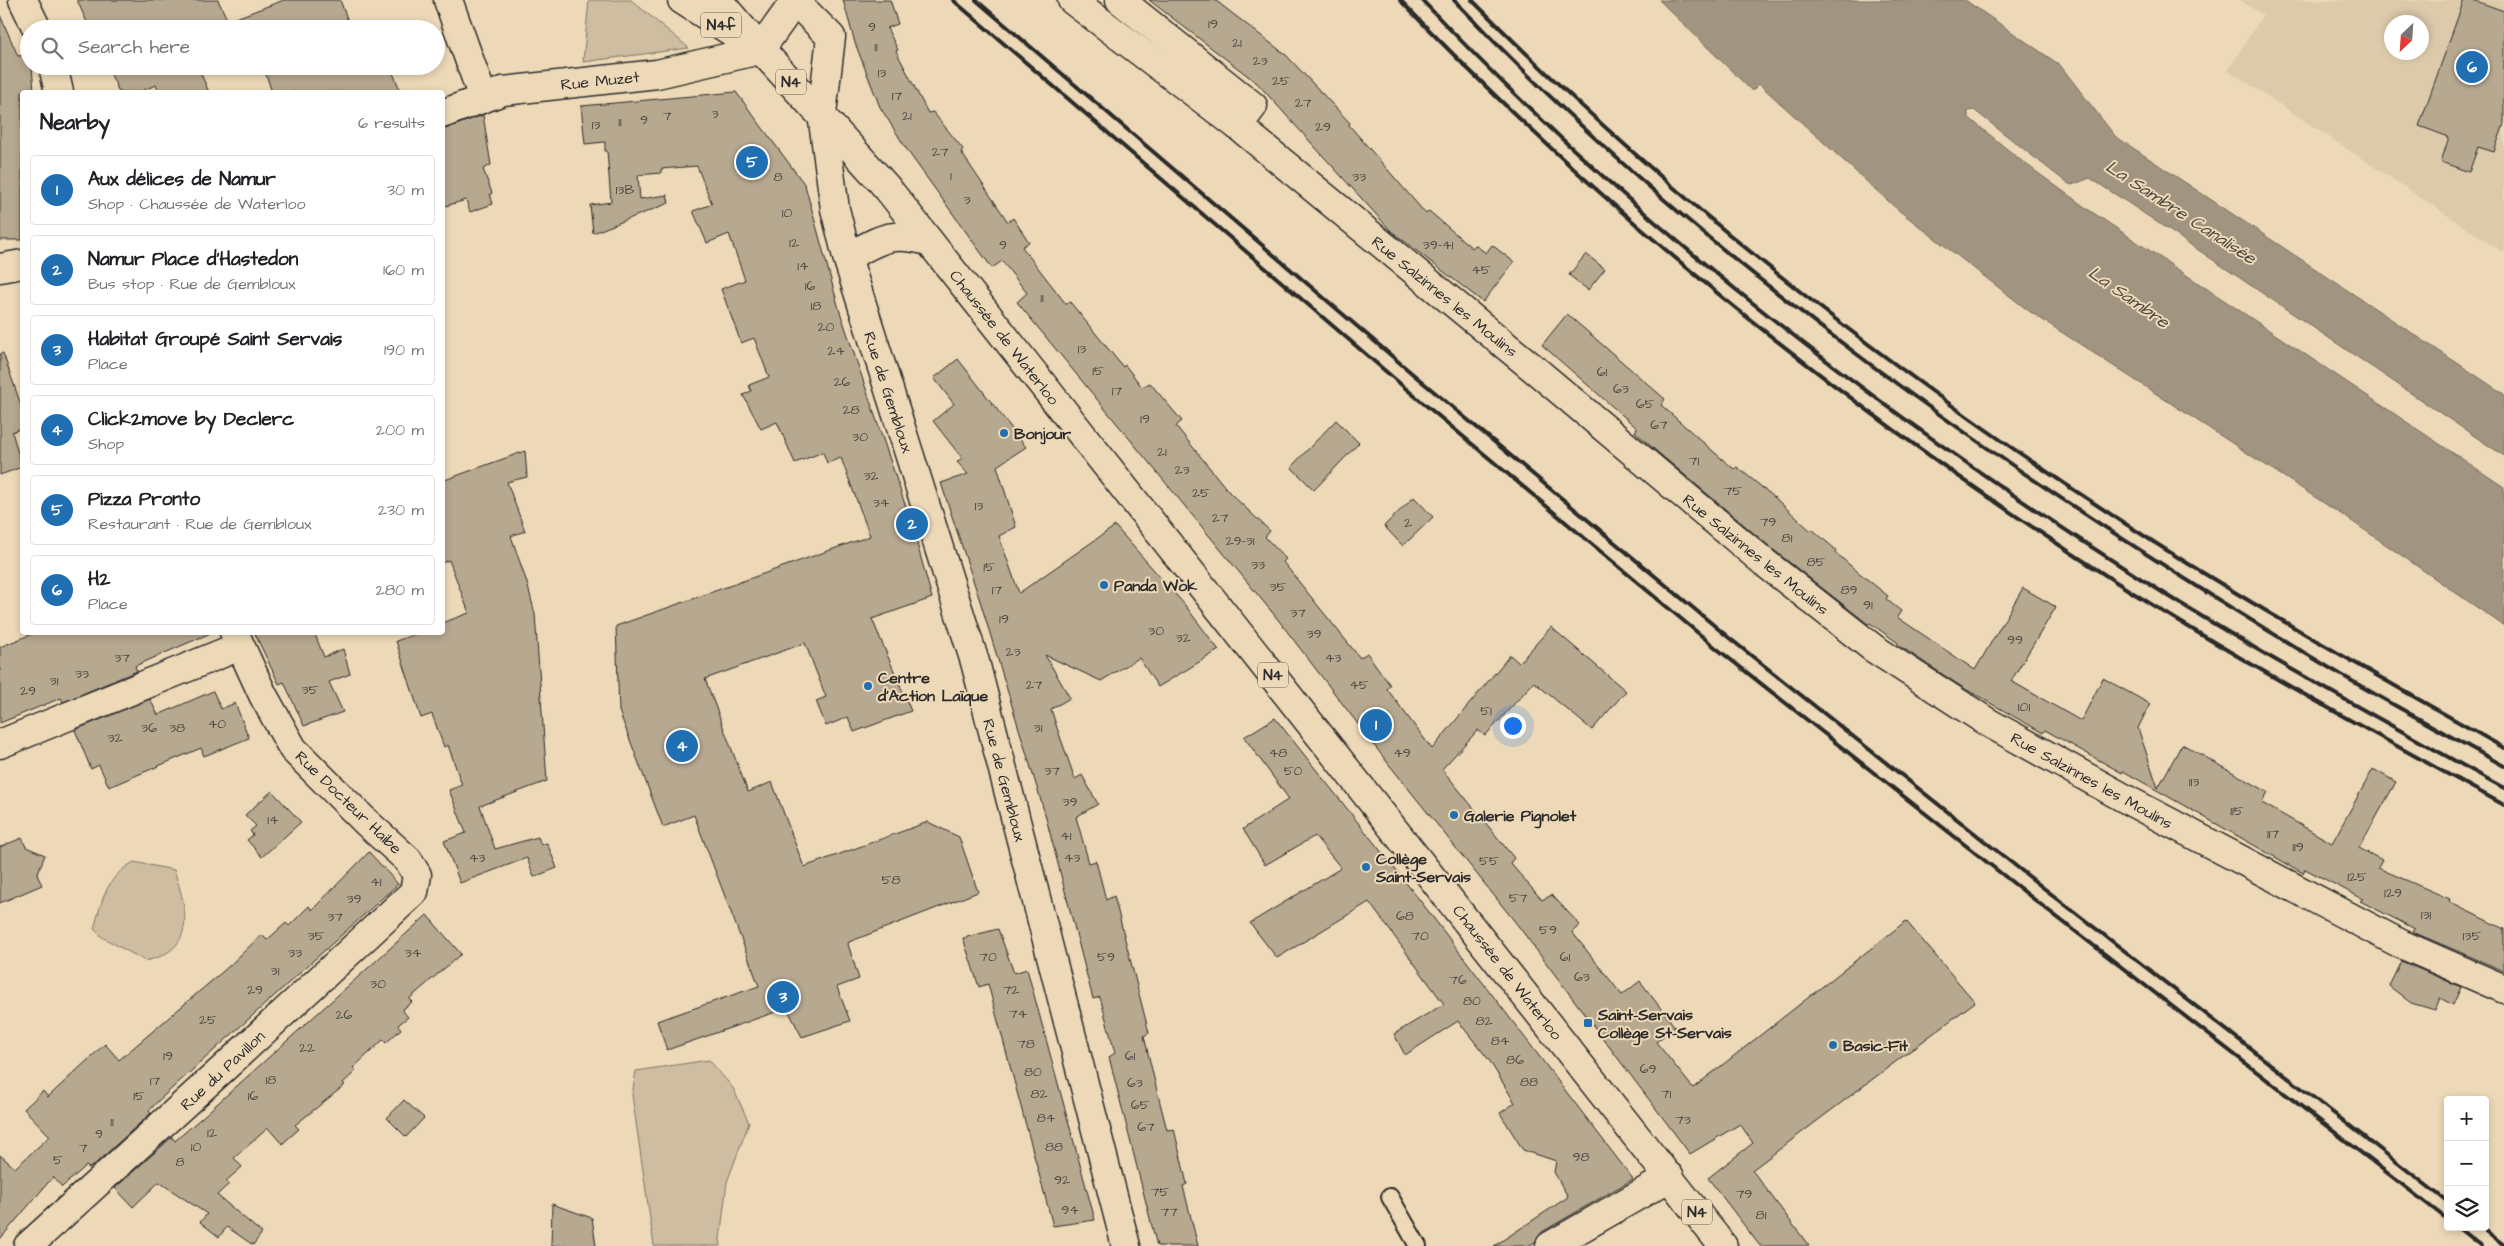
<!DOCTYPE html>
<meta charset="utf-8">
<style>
:root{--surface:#fff;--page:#f2f2f2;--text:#202124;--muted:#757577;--line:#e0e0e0;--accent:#1f6fb2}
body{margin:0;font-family:"Architects Daughter",sans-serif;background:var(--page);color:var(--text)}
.controls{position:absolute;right:15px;bottom:15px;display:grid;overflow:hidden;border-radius:5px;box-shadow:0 2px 8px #0003}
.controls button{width:45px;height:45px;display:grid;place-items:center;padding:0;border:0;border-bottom:1px solid var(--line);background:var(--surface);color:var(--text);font:25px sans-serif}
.compass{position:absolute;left:2384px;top:15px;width:45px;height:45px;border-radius:50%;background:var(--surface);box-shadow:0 2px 8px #0003;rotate:205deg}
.you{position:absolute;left:1512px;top:725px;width:18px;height:18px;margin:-12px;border:4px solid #fff;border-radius:50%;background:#1a73e8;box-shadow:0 0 0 8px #1a73e833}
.badge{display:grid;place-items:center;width:32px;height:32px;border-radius:50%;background:var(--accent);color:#fff;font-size:16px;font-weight:700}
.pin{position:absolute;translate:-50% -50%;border:2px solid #fff;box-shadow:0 1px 5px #0006}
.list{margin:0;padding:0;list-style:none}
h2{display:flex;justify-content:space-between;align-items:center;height:65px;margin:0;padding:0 20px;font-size:21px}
h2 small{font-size:16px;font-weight:400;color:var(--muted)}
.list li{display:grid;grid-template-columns:32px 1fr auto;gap:15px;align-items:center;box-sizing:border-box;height:70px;margin:0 10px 10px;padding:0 10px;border:1px solid var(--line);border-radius:5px}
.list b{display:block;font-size:19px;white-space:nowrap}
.list p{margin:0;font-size:16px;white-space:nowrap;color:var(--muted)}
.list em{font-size:16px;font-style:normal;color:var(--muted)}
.icon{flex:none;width:28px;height:28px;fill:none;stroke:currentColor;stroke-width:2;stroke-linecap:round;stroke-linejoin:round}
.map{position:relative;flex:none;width:2504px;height:1246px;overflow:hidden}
.search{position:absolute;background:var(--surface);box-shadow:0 2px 8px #0003;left:20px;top:20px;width:425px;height:55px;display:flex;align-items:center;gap:12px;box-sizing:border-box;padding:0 18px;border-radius:28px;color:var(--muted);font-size:19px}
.panel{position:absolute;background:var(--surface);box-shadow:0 2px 8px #0003;left:20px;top:90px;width:425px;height:545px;border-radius:5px}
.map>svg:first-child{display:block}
.built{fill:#ddcaab;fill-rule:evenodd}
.green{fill:#cebda0;stroke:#7c7466}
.water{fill:#a19480;stroke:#726a5e}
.building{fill:#b7a890;stroke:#2b2b2b}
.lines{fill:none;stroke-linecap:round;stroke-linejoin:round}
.lane-casing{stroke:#2b2b2b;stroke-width:20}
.street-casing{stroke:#2b2b2b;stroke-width:31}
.secondary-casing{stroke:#2b2b2b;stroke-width:31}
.primary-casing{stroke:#2b2b2b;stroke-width:31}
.lane{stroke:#edd9b7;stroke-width:16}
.street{stroke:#edd9b7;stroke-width:28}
.secondary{stroke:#edd9b7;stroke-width:28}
.primary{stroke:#edd9b7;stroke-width:28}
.rail{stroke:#2b2b2b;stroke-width:4}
.poi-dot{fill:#1f6fb2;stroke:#edd9b7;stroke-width:2}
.labels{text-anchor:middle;stroke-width:4;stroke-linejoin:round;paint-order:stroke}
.number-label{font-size:14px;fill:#4e4a44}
.shield{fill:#edd9b7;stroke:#655f55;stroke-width:1}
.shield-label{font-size:15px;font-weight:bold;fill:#2b2b2b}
.street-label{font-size:16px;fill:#2b2b2b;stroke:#edd9b7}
.poi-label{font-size:16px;font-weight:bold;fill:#2b2b2b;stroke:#edd9b7;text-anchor:start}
.water-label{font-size:18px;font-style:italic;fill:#484540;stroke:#edd9b7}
</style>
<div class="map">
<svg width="2504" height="1246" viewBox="0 0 2504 1246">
<rect width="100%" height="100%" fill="#edd9b7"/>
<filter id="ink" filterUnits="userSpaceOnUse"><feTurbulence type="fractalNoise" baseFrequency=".02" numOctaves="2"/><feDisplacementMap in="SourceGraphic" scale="10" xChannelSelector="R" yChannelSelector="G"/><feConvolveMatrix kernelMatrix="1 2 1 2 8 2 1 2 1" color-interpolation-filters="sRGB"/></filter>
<g filter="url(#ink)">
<path class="built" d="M2240,0H2504V253L2228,70L2263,15ZM2392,22H2422V52H2392Z"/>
<path class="green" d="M589,0H631L689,48L583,62Z
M134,862L174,870C187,909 198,950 145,961L102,937L94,929C102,900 106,877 134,862Z
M709,1060L733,1088L749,1123L727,1182L720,1239L721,1246H654L632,1095L636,1071Z"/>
<path class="water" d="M1659,0H1965L2060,65L2115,136L2504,394V456L2130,204L2090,178L2072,185L2067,183L1974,110L1968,111V117L2023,162L2089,210L2504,487V626L2350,520L2029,311L1897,209L1759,84L1752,91Z"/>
<path class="building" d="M77,0H218L228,21L284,0H340L351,29H90Z
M843,0H890L898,24L887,28L898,50L896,51L928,113L933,112L963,149L961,152L1008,222L1013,218L1029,242L1022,247L1066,304L1070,302L1123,367L1125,365L1142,387L1150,383L1182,421L1176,426L1229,492L1270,531L1265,537L1286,559L1283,562L1360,658L1367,653L1390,685L1387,689L1432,749L1510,655L1519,663L1551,627L1626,691L1592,730L1534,682L1485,736L1478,730L1442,769L1514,858L1510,863L1542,900L1552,895L1580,925L1572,932L1622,995L1640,981L1675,1027L1656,1042L1693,1088L1906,921L1975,1002L1752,1170L1809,1246H1760L1708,1178L1753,1143L1740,1124L1690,1154L1516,923L1387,762L1276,617L1017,302L1027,293L1002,261L992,268L909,153L880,107L855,43Z
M1149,0H1215L1286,55L1350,123L1349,125L1426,214L1429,211L1472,248L1475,245L1486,253L1492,245L1514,262L1483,302L1391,231L1257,83Z
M2464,0H2473L2504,11V124L2494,152L2478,147L2469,172L2441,162L2449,137L2419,126Z
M0,15L18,56L29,55V66H32L34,92H22V240H0Z
M107,66H215L200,72L209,92H159L156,85L139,92H119Z
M263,66H366L368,73L390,66L401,92H272Z
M736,92L805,185L839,309L911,522L932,598L872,619L911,711L854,732L848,717L826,726L816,701L826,697L805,643L705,679L748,792L772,782L804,867L928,822L959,837L978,892L849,942L848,944L859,979L837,987L850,1021L802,1037L787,1008L667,1050L657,1021L759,986L694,815L663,827L619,711L616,626L870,536L841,458L827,463L823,452L795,463L777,422L761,429L743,395L751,391L749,385L769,377L754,338L741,343L721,289L745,280L729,234L707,243L693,211L712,204L697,166L661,169V173L638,175L640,199L667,195L669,203L593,233L590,205L611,202L607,151H605V142L585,144L581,106Z
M483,115L491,165L483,169L492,193L490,194L493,204L470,212L466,200L442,207V130Z
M1586,254L1605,269L1588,290L1569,275Z
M1567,314L1665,399L1661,405L1715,453L1734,469L1737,467L1774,497L1811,531L1812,529L1836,550L1835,552L1852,567L1888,596L1886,599L1901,611L1897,617L1975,670L2023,588L2056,607L2011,681L2081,721L2103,678L2150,704L2138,728L2158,788L2182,744L2268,792L2262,803L2332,843L2373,769L2396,782L2359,848L2382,860L2378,868L2450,899L2449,902L2504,929V971L2413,932L2415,929L2360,901L2363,899L2305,869L2303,873L2123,771L2122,773L2045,730L2043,733L1962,687L1898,645V643L1870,623L1868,624L1775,551L1661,455L1635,432L1637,428L1542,345Z
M3,353L22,408V428L12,432L22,467L0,475V354Z
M958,359L1026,447L997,466L1016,527L999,536L1019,593L1115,526L1184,604L1219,650L1158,687L1139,658L1101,681L1045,655L1070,698L1051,709L1057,728L1075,779L1082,775L1098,804L1076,817L1089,863L1096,861L1106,900L1114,896L1149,1033L1144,1036L1156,1087L1167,1130L1174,1129L1187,1184L1183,1186L1198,1246H1157L1109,1057L1115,1053L1100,997L1093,999L1045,814L981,604L941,483L968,474L957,462L962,458L933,421L954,404L934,378Z
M1336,420L1359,443L1314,490L1291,467Z
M525,451L527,477L507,482L525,531L511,536L527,583L535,614L547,781L480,806L495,849L538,837L541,845L547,843L557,868L534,877L527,858L460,883L444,841L466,833L449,790L462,785L448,745L444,747L432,714L421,718L396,641L421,632H442V623L469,613L449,560L442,563V481Z
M1414,497L1433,517L1403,546L1384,526Z
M37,632H213L135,666L137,671L63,702L61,698L0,723V647Z
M254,632H314L324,657L343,649L350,674L329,682L343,712L304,726L284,682L279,684Z
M213,691L221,709L235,703L249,738L204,756L201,748L109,787L99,765L91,769L75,730L150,699L158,715Z
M1275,718L1422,903L1633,1179L1542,1232L1535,1242L1528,1246H1494L1568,1197L1554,1172L1556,1161L1523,1150L1500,1113L1515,1103L1489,1060L1458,1021L1405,1055L1394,1034L1444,1004L1369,902L1277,958L1250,923L1341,868L1315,836L1265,865L1243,829L1289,799L1244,737Z
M272,791L301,822L262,857L247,840L253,835L250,831L256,826L245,815Z
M22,838L26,847L45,855L37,875L42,885L0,903V847Z
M369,852L398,884L158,1101L149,1111L151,1113L94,1165L89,1168L86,1166L62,1187L53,1177L0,1239V1155L15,1168L50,1136L24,1109L43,1091L48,1097L105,1044L119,1060L228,967L255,941L262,935L267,940L286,923L289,926L309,906L312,910Z
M427,915L461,954L409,999L412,1002L402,1010L408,1017L398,1025L401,1029L386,1043L383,1040L353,1068L356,1071L343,1083L345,1085L295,1125L299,1129L282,1144L268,1128L234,1158L242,1167L226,1181L229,1184L217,1195L262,1233L253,1245L227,1227L219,1237L200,1222L207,1214L159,1182L133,1207L115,1188L172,1137L175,1141L208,1112Z
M998,929L1014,973L1027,969L1095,1220L1053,1226L988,984L979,987L963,938Z
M2401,961L2461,987L2453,1005L2440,998L2435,1010L2411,1003L2389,986Z
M404,1100L424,1118L406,1137L387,1118Z
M552,1204L592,1218L596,1246H551Z"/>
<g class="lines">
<defs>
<path id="lane" d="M1390,1197L1418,1246"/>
<path id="street" d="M23,0L37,29
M448,0L483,98
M794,0L831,37L822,114
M1120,0L1253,106L1238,126
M53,66L59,92
M442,114L503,91L657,74L760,50L795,1
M0,268L22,264
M0,744L240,646
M28,1246L225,1067L414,892L417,875L408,860L367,823L293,749L263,695L234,632
M1550,1246L1670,1177"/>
<path id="secondary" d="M1072,0L1238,126L1539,373L1765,563L1873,648L1989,723L2133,803L2401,944L2504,989
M822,114L835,209L847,257L975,662L1126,1246
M847,257C882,239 888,231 929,241"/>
<path id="primary" d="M682,0L738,36
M718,0C772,65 832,125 888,189L1723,1246"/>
</defs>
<use href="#lane" class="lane-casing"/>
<use href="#street" class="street-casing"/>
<use href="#secondary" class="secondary-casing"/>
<use href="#primary" class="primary-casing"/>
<use href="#lane" class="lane"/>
<use href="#street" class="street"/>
<use href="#secondary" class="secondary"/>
<use href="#primary" class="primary"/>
<path class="rail" d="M953,0L1404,387L1716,648L2031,897L2448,1220
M976,0L1414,375L1728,637L2041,886L2448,1202
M1400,0C1613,222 1857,416 2116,582C2241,662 2373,733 2504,805
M1422,0C1628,219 1871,406 2124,568C2247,647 2376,717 2504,788
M1454,0C1708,268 2017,480 2333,670C2389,703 2447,734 2504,766
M1472,0C1675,205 1907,384 2149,539C2265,613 2385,680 2504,748
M2457,1227L2481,1246
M2481,1227L2504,1245"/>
</g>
</g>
<g class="poi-dot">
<circle cx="1004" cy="433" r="5"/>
<circle cx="1104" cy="585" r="5"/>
<circle cx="868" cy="686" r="5"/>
<circle cx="1454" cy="815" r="5"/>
<circle cx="1366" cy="867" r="5"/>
<rect x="1583" y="1018" width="10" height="10" rx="2.5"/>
<circle cx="1833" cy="1045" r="5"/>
</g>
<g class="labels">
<g class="number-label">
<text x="1213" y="28">19</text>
<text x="872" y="31">9</text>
<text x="1237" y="47">21</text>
<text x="876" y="51">11</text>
<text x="1260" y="65">23</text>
<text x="882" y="77">13</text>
<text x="1281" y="85">25</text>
<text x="897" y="100">17</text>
<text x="1303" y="107">27</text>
<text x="715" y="118">3</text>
<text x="667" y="120">7</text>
<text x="907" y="120">21</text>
<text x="644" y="124">9</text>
<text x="620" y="126">11</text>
<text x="596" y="129">13</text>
<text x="1323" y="131">29</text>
<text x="940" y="156">27</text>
<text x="951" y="180">1</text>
<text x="778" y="181">8</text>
<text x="1359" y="181">33</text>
<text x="625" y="194">13B</text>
<text x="967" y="204">3</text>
<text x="787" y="217">10</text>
<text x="794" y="247">12</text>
<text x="1003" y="249">9</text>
<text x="1438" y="249">39-41</text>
<text x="803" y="270">14</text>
<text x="1481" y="274">45</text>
<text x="810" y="290">16</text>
<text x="1042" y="302">11</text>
<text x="816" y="310">18</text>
<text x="826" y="331">20</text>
<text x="1082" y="353">13</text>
<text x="836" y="355">24</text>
<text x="1098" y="375">15</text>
<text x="1602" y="376">61</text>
<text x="842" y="386">26</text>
<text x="1621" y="393">63</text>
<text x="1117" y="395">17</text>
<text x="1645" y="408">65</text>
<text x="851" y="414">28</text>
<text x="1145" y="423">19</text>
<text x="1659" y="429">67</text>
<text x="860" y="441">30</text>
<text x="1162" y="456">21</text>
<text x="1694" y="465">71</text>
<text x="1182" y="474">23</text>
<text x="871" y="480">32</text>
<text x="1733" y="495">75</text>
<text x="1201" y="497">25</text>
<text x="881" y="507">34</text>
<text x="979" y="510">13</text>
<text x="1220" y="522">27</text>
<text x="1768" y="526">79</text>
<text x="1408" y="527">2</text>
<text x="1787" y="542">81</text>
<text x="1240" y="545">29-31</text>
<text x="1816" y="566">85</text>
<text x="1258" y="569">33</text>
<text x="989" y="571">15</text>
<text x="1278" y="591">35</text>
<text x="997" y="594">17</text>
<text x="1849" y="594">89</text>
<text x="1868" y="609">91</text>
<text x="1298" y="617">37</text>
<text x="1004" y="623">19</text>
<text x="1156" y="635">30</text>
<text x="1314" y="638">39</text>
<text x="1183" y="642">32</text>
<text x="2015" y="644">99</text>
<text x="1013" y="656">23</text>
<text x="122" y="662">37</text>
<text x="1333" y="662">43</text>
<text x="82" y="678">33</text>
<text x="54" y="685">31</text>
<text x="1034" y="689">27</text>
<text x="1359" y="689">45</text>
<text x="310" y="694">35</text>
<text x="28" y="695">29</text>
<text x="2024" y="711">101</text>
<text x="1486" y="715">51</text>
<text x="217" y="728">40</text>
<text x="149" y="732">36</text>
<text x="177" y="732">38</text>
<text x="1038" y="732">31</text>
<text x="115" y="742">32</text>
<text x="1278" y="757">48</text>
<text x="1402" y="757">49</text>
<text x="1052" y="775">37</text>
<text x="1293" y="775">50</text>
<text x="2194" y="786">113</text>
<text x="1070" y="806">39</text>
<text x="2237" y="815">115</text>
<text x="273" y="824">14</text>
<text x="2273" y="838">117</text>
<text x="1066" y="840">41</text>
<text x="2298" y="851">119</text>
<text x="477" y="862">43</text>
<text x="1072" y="862">43</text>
<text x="1489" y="865">55</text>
<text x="2357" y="881">125</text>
<text x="891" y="884">58</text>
<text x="376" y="886">41</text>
<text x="2393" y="897">129</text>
<text x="1518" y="902">57</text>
<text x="354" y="903">39</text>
<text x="2426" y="919">131</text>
<text x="1405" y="920">68</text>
<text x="335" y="921">37</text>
<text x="1548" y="934">59</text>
<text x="316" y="940">35</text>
<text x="1420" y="940">70</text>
<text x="2472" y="940">135</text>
<text x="295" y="957">33</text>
<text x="413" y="957">34</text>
<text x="988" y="961">70</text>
<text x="1106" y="961">59</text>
<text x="1565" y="961">61</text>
<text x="275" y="975">31</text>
<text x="1582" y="981">63</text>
<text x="1458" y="984">76</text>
<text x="378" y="988">30</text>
<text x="255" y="994">29</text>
<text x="1011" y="994">72</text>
<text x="1472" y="1005">80</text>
<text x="1018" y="1018">74</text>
<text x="344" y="1019">26</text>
<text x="208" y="1024">25</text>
<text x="1484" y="1025">82</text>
<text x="1500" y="1045">84</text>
<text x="1026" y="1048">78</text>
<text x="307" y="1052">22</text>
<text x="168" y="1060">19</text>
<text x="1130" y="1060">61</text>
<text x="1515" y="1064">86</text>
<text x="1648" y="1073">69</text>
<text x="1033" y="1076">80</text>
<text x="271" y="1084">18</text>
<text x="155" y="1085">17</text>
<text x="1529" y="1086">88</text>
<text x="1135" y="1087">63</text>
<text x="1039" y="1098">82</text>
<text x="1666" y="1098">71</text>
<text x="139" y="1100">15</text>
<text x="253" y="1100">16</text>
<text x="1140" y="1109">65</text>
<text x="1046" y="1122">84</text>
<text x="1683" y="1124">73</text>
<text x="112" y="1126">11</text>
<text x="1146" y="1131">67</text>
<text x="212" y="1137">12</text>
<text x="99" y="1138">9</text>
<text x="196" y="1151">10</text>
<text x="1054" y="1151">88</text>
<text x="83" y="1152">7</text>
<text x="1581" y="1161">98</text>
<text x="58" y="1164">5</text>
<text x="180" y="1166">8</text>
<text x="1062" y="1184">92</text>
<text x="1160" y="1196">75</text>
<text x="1744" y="1198">79</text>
<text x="1070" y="1214">94</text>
<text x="1169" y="1216">77</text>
<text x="1761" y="1219">81</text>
</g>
<g class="shield">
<rect x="701" y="12.5" width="40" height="25" rx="4"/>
<rect x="776" y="69.5" width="30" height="25" rx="4"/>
<rect x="1258" y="662.5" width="30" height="25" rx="4"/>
<rect x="1682" y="1199.5" width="30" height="25" rx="4"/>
</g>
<g class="shield-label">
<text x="721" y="30">N4f</text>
<text x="791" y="87">N4</text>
<text x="1273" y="680">N4</text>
<text x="1697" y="1217">N4</text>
</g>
<g class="street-label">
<text transform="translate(600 80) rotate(-6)" y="6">Rue Muzet</text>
<text transform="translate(1445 296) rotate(39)" y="6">Rue Salzinnes les Moulins</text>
<text transform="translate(1005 337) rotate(52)" y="6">Chaussée de Waterloo</text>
<text transform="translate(889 392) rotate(72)" y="6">Rue de Gembloux</text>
<text transform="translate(1756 554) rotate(39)" y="6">Rue Salzinnes les Moulins</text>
<text transform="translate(1005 780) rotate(75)" y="6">Rue de Gembloux</text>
<text transform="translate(2092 780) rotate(29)" y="6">Rue Salzinnes les Moulins</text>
<text transform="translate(349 802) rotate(44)" y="6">Rue Docteur Haibe</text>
<text transform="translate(1508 972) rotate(52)" y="6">Chaussée de Waterloo</text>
<text transform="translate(222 1070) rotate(-43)" y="6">Rue du Pavillon</text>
</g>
<g class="poi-label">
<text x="1014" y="439">Bonjour</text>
<text x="1114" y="591">Panda Wok</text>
<text x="878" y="683">Centre<tspan x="878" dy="18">d'Action Laïque</tspan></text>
<text x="1464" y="821">Galerie Pignolet</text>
<text x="1376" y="864">Collège<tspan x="1376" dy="18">Saint-Servais</tspan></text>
<text x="1598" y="1020">Saint-Servais<tspan x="1598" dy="18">Collège St-Servais</tspan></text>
<text x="1843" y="1051">Basic-Fit</text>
</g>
<g class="water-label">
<text transform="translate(2181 212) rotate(33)" y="6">La Sambre Canalisée</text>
<text transform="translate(2129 297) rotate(35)" y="6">La Sambre</text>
</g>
</g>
</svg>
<div class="controls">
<button>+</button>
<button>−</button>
<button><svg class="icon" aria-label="layers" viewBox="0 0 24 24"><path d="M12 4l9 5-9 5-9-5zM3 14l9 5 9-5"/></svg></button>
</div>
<svg class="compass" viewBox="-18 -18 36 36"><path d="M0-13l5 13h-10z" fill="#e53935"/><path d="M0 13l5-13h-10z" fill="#757577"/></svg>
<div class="you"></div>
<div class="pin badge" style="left:1376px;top:725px">1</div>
<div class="pin badge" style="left:912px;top:524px">2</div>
<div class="pin badge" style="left:783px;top:997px">3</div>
<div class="pin badge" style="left:682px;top:746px">4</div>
<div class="pin badge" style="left:752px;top:162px">5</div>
<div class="pin badge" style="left:2472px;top:67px">6</div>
<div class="search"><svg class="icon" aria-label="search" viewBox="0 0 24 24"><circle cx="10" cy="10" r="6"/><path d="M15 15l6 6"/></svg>Search here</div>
<section class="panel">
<h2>Nearby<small>6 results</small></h2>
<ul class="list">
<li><span class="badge">1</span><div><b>Aux délices de Namur</b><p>Shop · Chaussée de Waterloo</p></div><em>30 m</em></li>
<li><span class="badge">2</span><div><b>Namur Place d'Hastedon</b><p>Bus stop · Rue de Gembloux</p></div><em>160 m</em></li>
<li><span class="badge">3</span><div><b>Habitat Groupé Saint Servais</b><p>Place</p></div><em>190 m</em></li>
<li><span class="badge">4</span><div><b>Click2move by Declerc</b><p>Shop</p></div><em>200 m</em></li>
<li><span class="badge">5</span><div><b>Pizza Pronto</b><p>Restaurant · Rue de Gembloux</p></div><em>230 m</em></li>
<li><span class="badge">6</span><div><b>H2</b><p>Place</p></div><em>280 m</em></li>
</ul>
</section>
</div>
